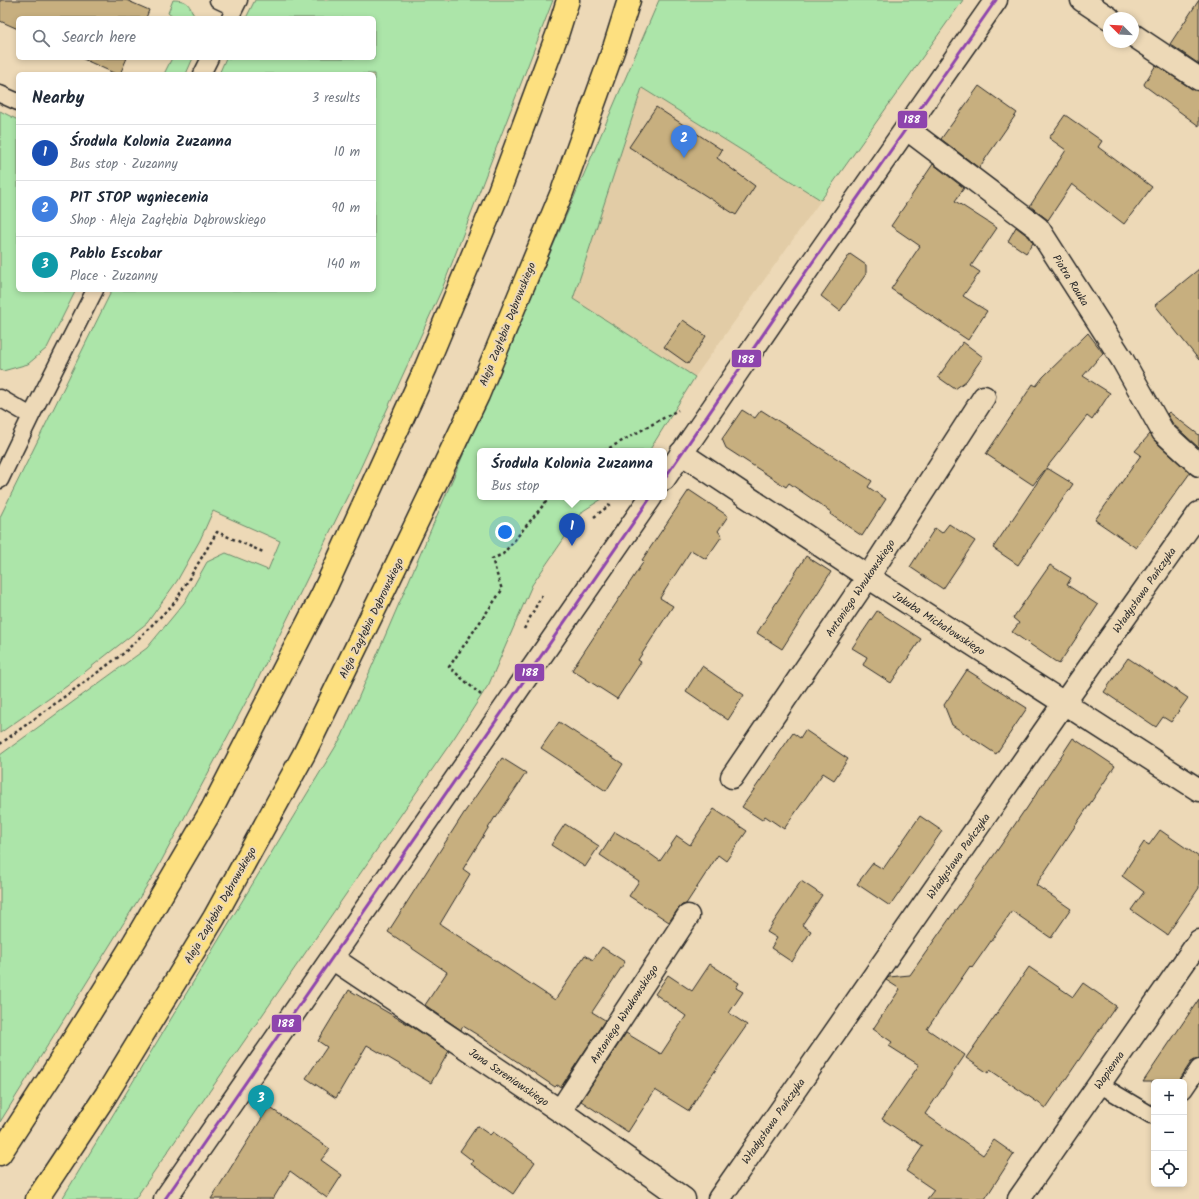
<!DOCTYPE html>
<meta charset="utf-8">
<style>
:root{--surface:#fff;--page:#f2f2f3;--text:#1f2937;--muted:#747a83;--line:#e0e1e3;--accent:#c8321e}
body{margin:0;font-family:Kalam,sans-serif;background:var(--page);color:var(--text)}
.controls{position:absolute;right:12px;bottom:12px;display:grid;overflow:hidden;border-radius:6px;box-shadow:0 2px 6px #0003}
.controls button{width:36px;height:36px;display:grid;place-items:center;padding:0;border:0;border-bottom:1px solid var(--line);background:var(--surface);color:var(--text);font:20px sans-serif}
.compass{position:absolute;left:1103px;top:12px;width:36px;height:36px;border-radius:50%;background:var(--surface);box-shadow:0 2px 6px #0003;rotate:294deg}
.you{position:absolute;left:505px;top:532px;width:14px;height:14px;margin:-10px;border:3px solid #fff;border-radius:50%;background:#1a73e8;box-shadow:0 0 0 6px #1a73e833}
.badge{display:grid;place-items:center;width:26px;height:26px;border-radius:50%;background:var(--accent);color:#fff;font-size:13px;font-weight:700}
.pin{position:absolute;translate:-50% -33px;filter:drop-shadow(0 1px 2px #0008)}
.pin::after{content:'';position:absolute;top:21px;width:14px;height:12px;background:inherit;clip-path:polygon(0 0,100% 0,50% 100%)}
.popup{position:absolute;left:477px;top:448px;width:190px;height:52px;box-sizing:border-box;display:grid;place-content:center;border-radius:6px;background:var(--surface);filter:drop-shadow(0 1px 3px #0005);font-size:13px;white-space:nowrap;color:var(--muted)}
.popup b{font-size:15px;color:var(--text)}
.popup::after{content:'';position:absolute;left:50%;top:100%;margin-left:-8px;border:8px solid transparent;border-top-color:var(--surface)}
.list{margin:0;padding:0;list-style:none}
h2{display:flex;justify-content:space-between;align-items:center;height:52px;margin:0;padding:0 16px;font-size:17px}
h2 small{font-size:13px;font-weight:400;color:var(--muted)}
.list li{display:grid;grid-template-columns:26px 1fr auto;gap:12px;align-items:center;box-sizing:border-box;height:56px;padding:0 16px;border-top:1px solid var(--line)}
.list b{display:block;font-size:15px;white-space:nowrap}
.list p{margin:0;font-size:13px;white-space:nowrap;color:var(--muted)}
.list em{font-size:13px;font-style:normal;color:var(--muted)}
.icon{flex:none;width:22px;height:22px;fill:none;stroke:currentColor;stroke-width:2;stroke-linecap:round;stroke-linejoin:round}
.map{position:relative;flex:none;width:1199px;height:1199px;overflow:hidden}
.search{position:absolute;background:var(--surface);box-shadow:0 2px 6px #0003;left:16px;top:16px;width:360px;height:44px;display:flex;align-items:center;gap:10px;box-sizing:border-box;padding:0 14px;border-radius:6px;color:var(--muted);font-size:15px}
.panel{position:absolute;background:var(--surface);box-shadow:0 2px 6px #0003;left:16px;top:72px;width:360px;height:220px;border-radius:6px}
.map>svg:first-child{display:block}
.built{fill:#e2cca6}
.green{fill:#ace5a9;stroke:#6c886a}
.building{fill:#c7af7f;stroke:#2b2b2b}
.lines{fill:none;stroke-linecap:round;stroke-linejoin:round}
.lane-casing{stroke:#2b2b2b;stroke-width:19}
.street-casing{stroke:#2b2b2b;stroke-width:25}
.secondary-casing{stroke:#2b2b2b;stroke-width:25}
.primary-casing{stroke:#2b2b2b;stroke-width:25}
.path{stroke:#2b2b2b;stroke-width:2.5;stroke-dasharray:3 3;stroke-linecap:butt}
.lane{stroke:#edd9b7;stroke-width:16}
.street{stroke:#edd9b7;stroke-width:22}
.secondary{stroke:#edd9b7;stroke-width:22}
.primary{stroke:#fde080;stroke-width:22}
.bus-1-casing{stroke:#edd9b7;stroke-width:6}
.bus-1{stroke:#8e44ad;stroke-width:3}
.labels{text-anchor:middle;stroke-width:4;stroke-linejoin:round;paint-order:stroke}
.street-label{font-size:11px;fill:#2b2b2b;stroke:#edd9b7}
.line-badge{stroke:#edd9b7;stroke-width:1.5}
.badge-label{font-size:11px;text-anchor:middle;font-weight:bold;fill:#fff}
</style>
<div class="map">
<svg width="1199" height="1199" viewBox="0 0 1199 1199">
<rect width="100%" height="100%" fill="#edd9b7"/>
<filter id="ink" filterUnits="userSpaceOnUse"><feTurbulence type="fractalNoise" baseFrequency=".025" numOctaves="2"/><feDisplacementMap in="SourceGraphic" scale="8" xChannelSelector="R" yChannelSelector="G"/><feConvolveMatrix kernelMatrix="1 2 1 2 8 2 1 2 1" color-interpolation-filters="sRGB"/></filter>
<g filter="url(#ink)">
<path class="built" d="M642,88L821,200L695,377L573,299Z"/>
<path class="green" d="M173,0C189,0 189,5 195,18H174L168,13Z
M255,0H553L442,289L349,493L255,685L156,871L0,1122V755L147,648L184,603L207,562L226,553L268,570L280,541L213,511L200,540L177,581L147,623L67,686L0,733V517L112,290H374V74H219L226,58H374V18H246Z
M659,0H963L821,200L642,88L573,299L695,377L649,451H480V497H605L583,511L532,585L489,684L454,738L135,1199H62L342,736Z
M172,58H193L186,74H164Z
M0,111L18,120V290H76L47,348L28,364L3,371L0,370Z"/>
<path class="building" d="M0,0H126L149,10L146,18H18V29L0,21Z
M1199,0V64L1170,44Z
M81,58H127L120,74H116Z
M1156,65L1192,89L1199,91V126L1145,86L1144,84Z
M979,86L1017,113L979,168L941,139Z
M656,107L722,150L717,158L755,186L736,215L629,147Z
M1065,115L1102,141L1098,147L1152,187L1124,224L1072,184L1048,220L1030,206L1066,150L1049,138Z
M933,164L964,188L955,201L997,228L971,266L980,272L963,296L987,311L968,340L891,289L920,246L891,226Z
M1016,227L1029,237L1033,243L1026,253L1008,241Z
M850,254L866,265V274L840,311L821,296Z
M1199,269V360L1155,305Z
M683,320L706,336L688,364L664,347Z
M1088,333L1103,353L1083,376L1110,393L1092,420L1087,416L1033,485L986,454L1033,384L1036,386L1043,377Z
M963,342L983,357L966,381L955,389L938,377Z
M742,410L755,418L761,410L872,481L868,487L886,499L862,536L830,514L831,512L789,483L786,487L726,448L722,439Z
M1169,412L1199,435V448L1173,424L1167,414Z
M1150,434L1155,441L1190,473L1136,548L1095,520L1141,455L1135,451Z
M1047,468L1073,484L1018,565L993,548Z
M689,490L728,516L718,531L722,536L706,559L691,550L660,598L673,606L638,660L641,662L617,699L572,670L644,561L642,560Z
M949,524L975,541L943,589L910,567L935,528L942,533Z
M806,556L831,572L782,649L757,633Z
M1050,565L1071,578L1067,585L1098,605L1059,664L1012,632L1019,623L1013,618Z
M877,611L921,639L891,683L863,665L867,657L852,648Z
M1128,658L1188,698L1171,722L1163,717L1156,727L1104,692Z
M702,666L744,695L728,720L686,691Z
M967,670L1027,708L996,754L952,725L944,705Z
M559,722L623,764L606,791L541,748Z
M805,730L848,759L834,780L823,773L784,829L765,816L762,820L742,807L793,733L800,738Z
M1073,738L1115,766L1036,885L1071,909L1051,938L1012,911L972,968L970,966L927,1029L965,1055L925,1114L983,1155L994,1140L1014,1154L985,1199H927L934,1190L906,1171L923,1146L882,1119L919,1065L889,1046L892,1042L873,1029L900,989L886,980L889,977L910,975L1001,845L1024,811H1025Z
M502,758L526,773L496,818L495,817L463,869L470,874L440,924L555,1000L585,955L593,960L602,947L625,962L592,1012L605,1020L561,1087L557,1085L555,1087L476,1034L463,1026L461,1030L425,1005L447,972L388,932L464,813Z
M714,809L747,831L726,861L718,855L686,904L682,905L678,909L669,922L629,896L639,881L600,855L615,832L642,848L660,861L677,836L690,845Z
M920,816L942,831L890,906L857,884L873,863L883,869Z
M565,824L599,846L585,867L551,845Z
M1160,830L1199,857V888L1167,935L1131,910L1144,892L1122,876L1144,842L1149,845Z
M801,881L822,895L802,925L811,931L792,962L771,948L777,938L767,932Z
M710,964L739,983L736,988L743,992L729,1013L747,1025L701,1091L689,1111L655,1090L628,1132L581,1101L626,1033L661,1054L686,1016L655,994L668,975L692,991Z
M1029,967L1073,997L1083,983L1116,1006L1046,1108L990,1070L988,1073L966,1058Z
M349,990L411,1026L449,1051L431,1083L367,1045L336,1098L306,1078L327,1047L318,1041Z
M1199,999V1059L1195,1060L1191,1062L1178,1082H1143Z
M269,1107L330,1149L321,1160L342,1175L327,1198L290,1171L273,1199H211Z
M477,1126L490,1135L493,1132L535,1162L513,1194L471,1164L473,1161L460,1151Z"/>
<g class="lines">
<defs>
<path id="lane" d="M218,0L235,8
M230,18L239,0
M202,74L210,58
M0,94L18,102
M0,398L31,416
M0,480L31,416L95,290
M1099,1084L1151,1115H1154
M1184,1090L1199,1068"/>
<path id="street" d="M1082,0L1109,18
M1133,35L1199,79
M907,129L1038,228L1122,359L1163,432L1199,465
M681,453L868,577L1199,790
M732,777L868,577L984,397
M332,958L560,1111L684,1199
M560,1111L688,916
M719,1199L1064,703L1199,513
M1019,1199L1199,941"/>
<path id="secondary" d="M664,479L812,263L996,0
M165,1199L651,497"/>
<path id="primary" d="M0,1154L52,1074L134,942L212,809L323,593L426,367L498,194L557,35L568,0
M37,1199L106,1095L214,918L304,754L390,578L478,395L562,192L614,48L629,0"/>
</defs>
<use href="#lane" class="lane-casing"/>
<use href="#street" class="street-casing"/>
<use href="#secondary" class="secondary-casing"/>
<use href="#primary" class="primary-casing"/>
<path class="path" d="M604,451L678,410
M594,517L611,504
M524,629L542,595
M481,695L449,667L502,590L492,559L503,554L550,497
M0,744L124,653L175,602L217,532L263,552"/>
<use href="#lane" class="lane"/>
<use href="#street" class="street"/>
<use href="#secondary" class="secondary"/>
<use href="#primary" class="primary"/>
<defs>
<path id="bus-1" d="M664,479L812,263L996,0
M165,1199L651,497"/>
</defs>
<use href="#bus-1" class="bus-1-casing"/>
<use href="#bus-1" class="bus-1"/>
</g>
</g>
<g class="labels">
<g class="street-label">
<text transform="translate(1071 280) rotate(58)" y="4">Piotra Rauka</text>
<text transform="translate(507 324) rotate(-68)" y="4">Aleja Zagłębia Dąbrowskiego</text>
<text transform="translate(860 588) rotate(-56)" y="4">Antoniego Wnukowskiego</text>
<text transform="translate(1144 590) rotate(-55)" y="4">Władysława Pańczyka</text>
<text transform="translate(371 618) rotate(-64)" y="4">Aleja Zagłębia Dąbrowskiego</text>
<text transform="translate(939 623) rotate(33)" y="4">Jakuba Michałowskiego</text>
<text transform="translate(958 856) rotate(-55)" y="4">Władysława Pańczyka</text>
<text transform="translate(220 905) rotate(-60)" y="4">Aleja Zagłębia Dąbrowskiego</text>
<text transform="translate(624 1014) rotate(-57)" y="4">Antoniego Wnukowskiego</text>
<text transform="translate(1109 1070) rotate(-55)" y="4">Wapienna</text>
<text transform="translate(509 1077) rotate(34)" y="4">Jana Szreniawskiego</text>
<text transform="translate(773 1121) rotate(-55)" y="4">Władysława Pańczyka</text>
</g>
</g>
<g class="line-badge">
<rect x="897" y="110" width="31" height="19" rx="4" fill="#8e44ad"/>
<rect x="731" y="349" width="31" height="19" rx="4" fill="#8e44ad"/>
<rect x="514" y="663" width="31" height="19" rx="4" fill="#8e44ad"/>
<rect x="271" y="1014" width="31" height="19" rx="4" fill="#8e44ad"/>
</g>
<g class="badge-label">
<text x="912" y="123">188</text>
<text x="746" y="363">188</text>
<text x="530" y="676">188</text>
<text x="286" y="1027">188</text>
</g>
</svg>
<div class="controls">
<button>+</button>
<button>−</button>
<button><svg class="icon" aria-label="locate" viewBox="0 0 24 24"><circle cx="12" cy="12" r="6"/><path d="M12 2v4M12 18v4M2 12h4M18 12h4"/></svg></button>
</div>
<svg class="compass" viewBox="-18 -18 36 36"><path d="M0-13l5 13h-10z" fill="#e53935"/><path d="M0 13l5-13h-10z" fill="#747a83"/></svg>
<div class="you"></div>
<div class="pin badge" style="left:572px;top:546px;background:#1a4fb4">1</div>
<div class="popup"><b>Środula Kolonia Zuzanna</b>Bus stop</div>
<div class="pin badge" style="left:684px;top:158px;background:#3f7fe0">2</div>
<div class="pin badge" style="left:261px;top:1118px;background:#0f9aa8">3</div>
<div class="search"><svg class="icon" aria-label="search" viewBox="0 0 24 24"><circle cx="10" cy="10" r="6"/><path d="M15 15l6 6"/></svg>Search here</div>
<section class="panel">
<h2>Nearby<small>3 results</small></h2>
<ul class="list">
<li><span class="badge" style="background:#1a4fb4">1</span><div><b>Środula Kolonia Zuzanna</b><p>Bus stop · Zuzanny</p></div><em>10 m</em></li>
<li><span class="badge" style="background:#3f7fe0">2</span><div><b>PIT STOP wgniecenia</b><p>Shop · Aleja Zagłębia Dąbrowskiego</p></div><em>90 m</em></li>
<li><span class="badge" style="background:#0f9aa8">3</span><div><b>Pablo Escobar</b><p>Place · Zuzanny</p></div><em>140 m</em></li>
</ul>
</section>
</div>
